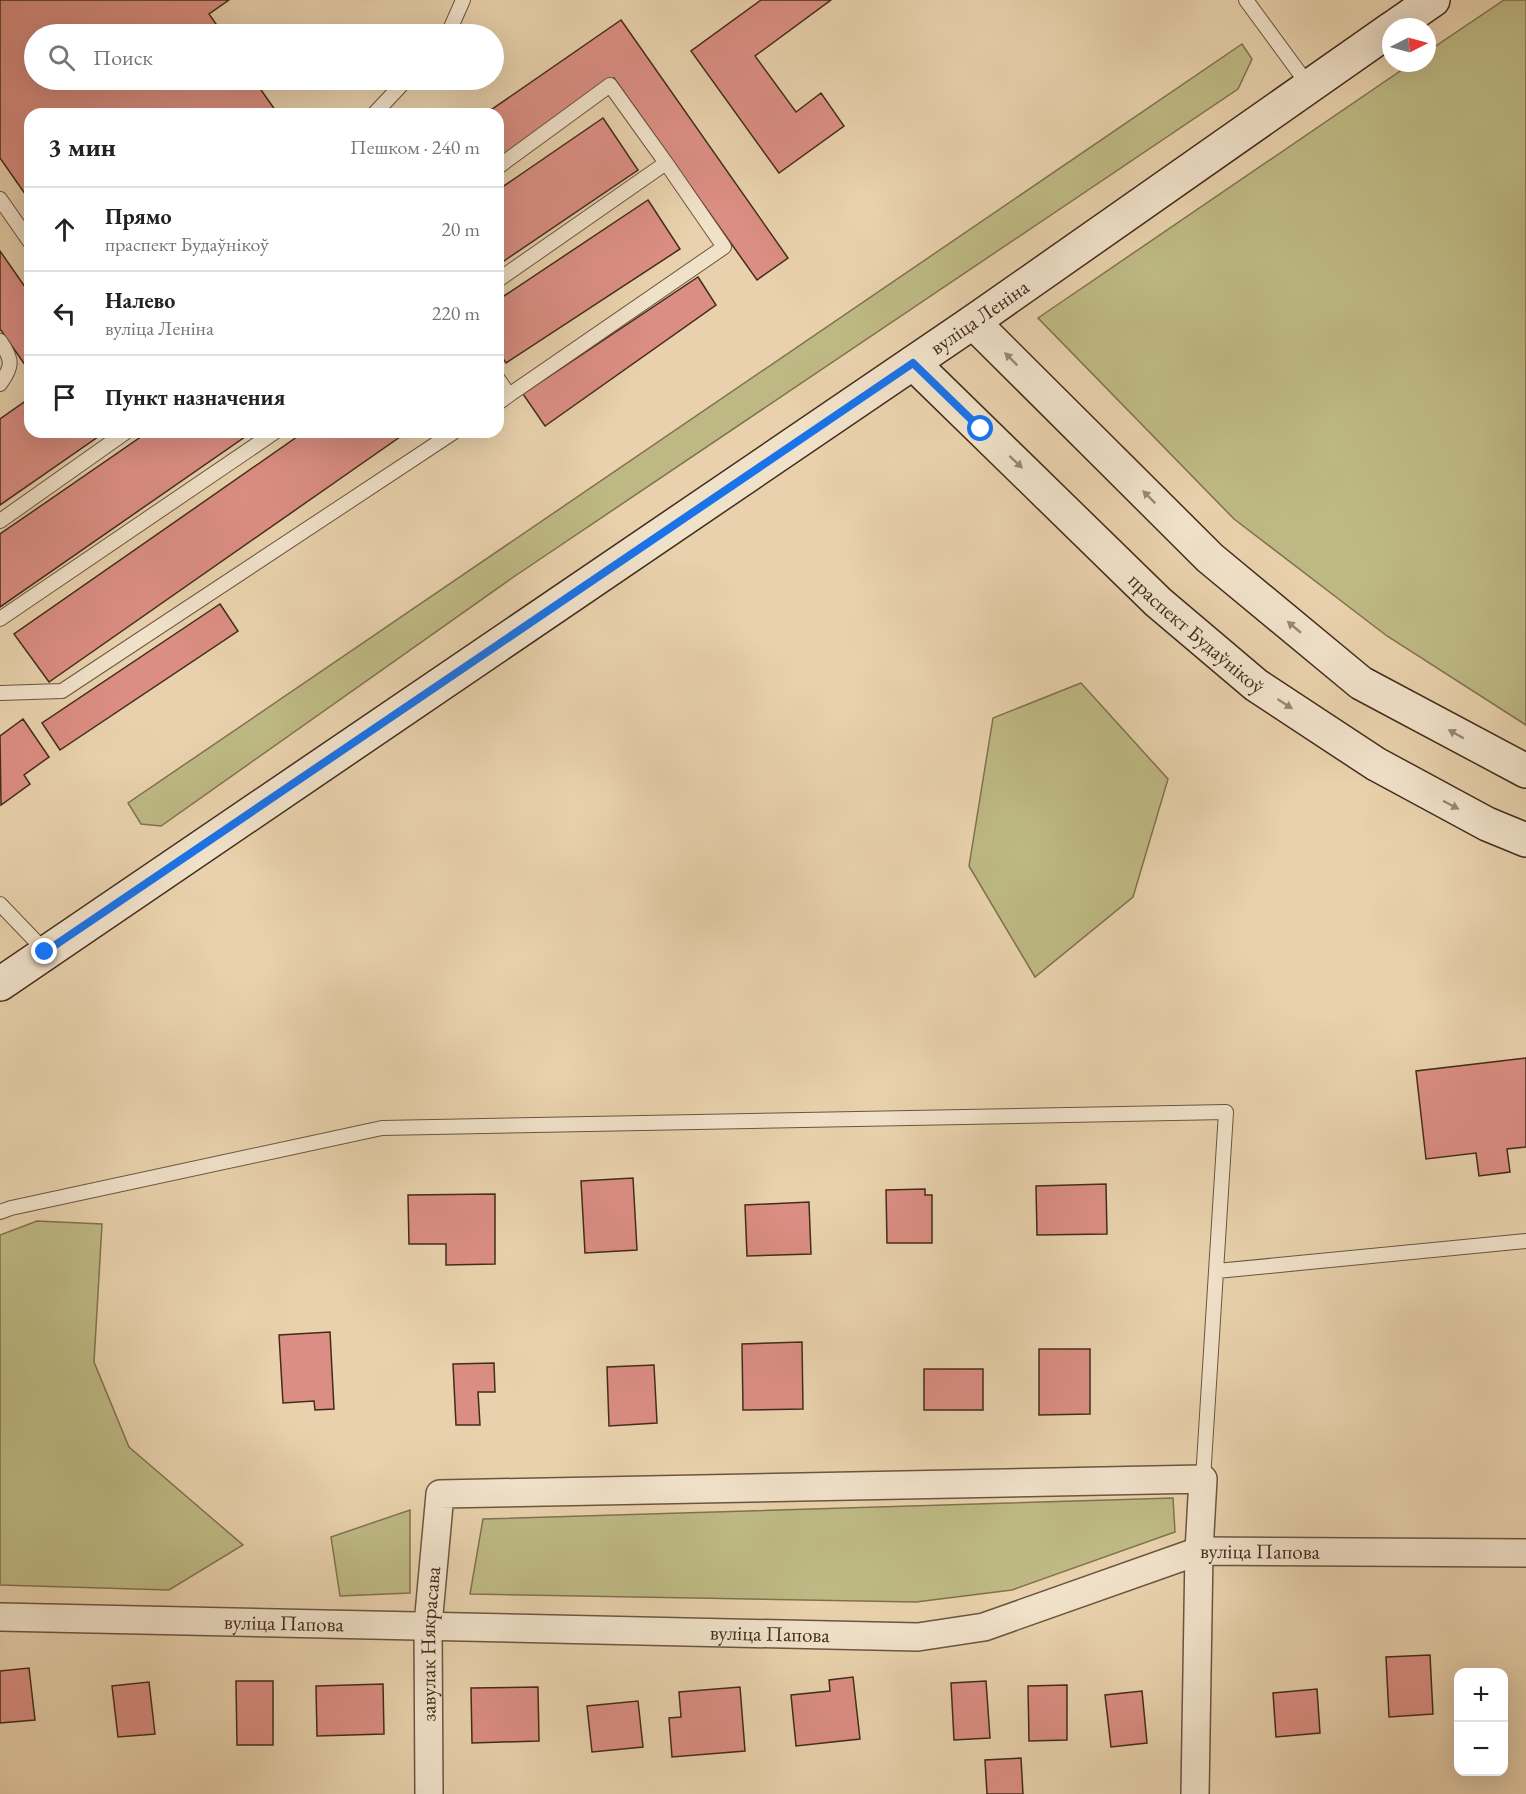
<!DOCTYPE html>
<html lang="ru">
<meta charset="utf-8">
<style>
:root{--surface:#fff;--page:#f2f2f2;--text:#222;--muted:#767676;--line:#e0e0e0}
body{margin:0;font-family:"EB Garamond",serif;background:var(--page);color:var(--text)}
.controls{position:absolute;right:18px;bottom:18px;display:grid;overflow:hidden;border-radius:12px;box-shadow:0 6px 24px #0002}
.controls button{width:54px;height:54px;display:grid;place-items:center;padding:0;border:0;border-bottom:2px solid var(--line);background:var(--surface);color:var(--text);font:30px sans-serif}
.compass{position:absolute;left:1382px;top:18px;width:54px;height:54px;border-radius:50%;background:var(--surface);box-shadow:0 6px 24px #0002;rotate:84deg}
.stop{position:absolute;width:18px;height:18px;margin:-14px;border:4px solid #1a73e8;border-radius:50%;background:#fff}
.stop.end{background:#1a73e8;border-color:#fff;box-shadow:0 2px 6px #0008}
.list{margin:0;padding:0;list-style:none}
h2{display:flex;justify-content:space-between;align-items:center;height:78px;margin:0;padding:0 24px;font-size:26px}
h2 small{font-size:20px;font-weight:400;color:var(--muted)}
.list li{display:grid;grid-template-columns:39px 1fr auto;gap:18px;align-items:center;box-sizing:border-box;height:84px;padding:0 24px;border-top:2px solid var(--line)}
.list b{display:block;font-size:22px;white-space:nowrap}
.list p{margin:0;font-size:20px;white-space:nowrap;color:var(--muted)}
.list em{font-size:20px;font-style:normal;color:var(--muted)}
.icon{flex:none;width:33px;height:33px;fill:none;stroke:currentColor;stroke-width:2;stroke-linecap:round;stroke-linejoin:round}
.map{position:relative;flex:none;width:1526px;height:1794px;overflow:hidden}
.search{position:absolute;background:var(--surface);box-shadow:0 6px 24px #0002;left:24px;top:24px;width:480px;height:66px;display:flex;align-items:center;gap:15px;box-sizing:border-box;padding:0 21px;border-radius:33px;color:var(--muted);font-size:22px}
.panel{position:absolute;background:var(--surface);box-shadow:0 6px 24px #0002;left:24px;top:108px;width:480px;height:330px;border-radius:18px}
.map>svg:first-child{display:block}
.green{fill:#beb984;stroke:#807250;stroke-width:1.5}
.building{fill:#db8e83;stroke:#432c1b;stroke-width:1.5}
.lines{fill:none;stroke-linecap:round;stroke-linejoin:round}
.service-casing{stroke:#6c553f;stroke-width:16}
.minor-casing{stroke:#6c553f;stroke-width:30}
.secondary-casing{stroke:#432c1b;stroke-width:36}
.service{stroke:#f0e1c9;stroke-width:14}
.minor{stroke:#f0e1c9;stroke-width:27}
.secondary{stroke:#f0e1c9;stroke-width:33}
.oneway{fill:#9a8672}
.route{stroke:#1a73e8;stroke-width:8}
.labels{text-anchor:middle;stroke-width:5;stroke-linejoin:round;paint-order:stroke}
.street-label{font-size:21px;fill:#432c1b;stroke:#f0e1c9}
</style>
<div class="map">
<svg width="1526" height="1794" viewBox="0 0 1526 1794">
<rect width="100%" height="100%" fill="#e8d1ac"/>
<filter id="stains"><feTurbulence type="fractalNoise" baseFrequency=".00333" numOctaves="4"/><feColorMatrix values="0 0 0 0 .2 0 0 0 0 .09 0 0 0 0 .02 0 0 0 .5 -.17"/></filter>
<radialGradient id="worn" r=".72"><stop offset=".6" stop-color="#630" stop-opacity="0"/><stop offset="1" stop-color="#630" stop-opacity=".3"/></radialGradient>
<path class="green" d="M1504,0H1526V725L1387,636L1234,519L1038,318L1412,63H1427V52Z
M1242,44L1252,59L1238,89L515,576L161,826L141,824L128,803Z
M1081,683L1168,779L1133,897L1035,977L969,866L993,718Z
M37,1221L102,1224L94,1362L129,1447L243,1545L169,1590L0,1585V1235Z
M1173,1498L1175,1532L1012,1590L916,1602L470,1594L483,1519Z
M410,1510V1593L340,1596L331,1537Z"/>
<path class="building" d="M0,0H229L209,14L223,34H34V80H254L278,114H30V201L0,158Z
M761,0H831L755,56L796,112L821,93L844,126L779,173L691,51Z
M621,20L788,258L757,280L614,78L498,159V114H485Z
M603,118L638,170L498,265V190Z
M648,200L680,249L506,363L498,351V300Z
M0,251L30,294V372L0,329Z
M698,277L716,305L545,426L523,394Z
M30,398V432H105L0,505V419Z
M148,432H252L0,607V534Z
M304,432H407L49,682L14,634Z
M220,604L238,631L60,750L42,723Z
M23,719L49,757L24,775L30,784L1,805L0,736Z
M1526,1058V1147L1507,1149L1510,1172L1479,1176L1476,1153L1426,1159L1416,1071Z
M633,1178L637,1250L585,1253L581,1181Z
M1106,1184L1107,1234L1037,1235L1036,1186Z
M925,1189V1195H932V1243H887L886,1190Z
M495,1194V1264L446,1265V1244H409L408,1195Z
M809,1202L811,1254L747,1256L745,1205Z
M330,1332L334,1409L315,1410L314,1401L283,1403L279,1335Z
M802,1342L803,1409L743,1410L742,1344Z
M1039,1349H1090V1414L1039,1415Z
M494,1363L495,1392H478L480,1425H456L453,1364Z
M654,1365L657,1423L609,1426L607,1367Z
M924,1369H983V1410H924Z
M1430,1655L1433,1714L1389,1717L1386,1657Z
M29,1668L35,1720L0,1723V1671Z
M853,1677L860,1739L796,1746L791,1695L830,1691L829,1680Z
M236,1681H273V1745H237Z
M986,1681L990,1738L954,1740L951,1683Z
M149,1682L155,1734L118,1737L112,1686Z
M383,1684L384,1734L317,1736L316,1686Z
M1067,1685V1740L1029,1741L1028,1686Z
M538,1687L539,1741L472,1743L471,1688Z
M740,1687L745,1751L672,1757L669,1718L681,1717L679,1692Z
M1317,1689L1320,1733L1276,1737L1273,1693Z
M1142,1691L1147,1743L1111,1747L1105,1695Z
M638,1701L643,1747L592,1752L587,1706Z
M1021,1758L1023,1794H987L985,1760Z"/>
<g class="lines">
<defs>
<path id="service" d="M1246,0L1309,86
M448,34L463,0
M374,114L406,80
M498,167L610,85L666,163
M0,199L30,242
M498,280L666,163L724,247L509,395
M0,341C13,360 13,366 0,384
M498,379L509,395L498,403
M0,521L126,432
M0,619L275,432
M0,693L62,691L454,432
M0,904L46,952
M0,1212L11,1208L382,1128L1226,1112L1203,1479
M1217,1271L1526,1241"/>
<g id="minor">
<path id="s1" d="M0,1617L918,1637L984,1627L1199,1551L1526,1553"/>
<path id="s2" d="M429,1794L428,1625L440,1494L1203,1479L1199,1551L1195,1794"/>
</g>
<g id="secondary">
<path d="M1394,27L1433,0"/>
<path d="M973,322L1210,558L1361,683L1526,771"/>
<path id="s3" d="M913,363L1158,602L1256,685L1376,764L1487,824L1526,840"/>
<path id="s4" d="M0,984L973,322L1391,29"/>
</g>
</defs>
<use href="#service" class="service-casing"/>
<use href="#minor" class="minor-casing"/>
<use href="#secondary" class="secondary-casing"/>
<use href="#service" class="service"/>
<use href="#minor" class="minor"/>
<use href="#secondary" class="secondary"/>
</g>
<defs><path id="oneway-solid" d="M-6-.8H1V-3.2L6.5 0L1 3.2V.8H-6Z" transform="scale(1.5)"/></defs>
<g class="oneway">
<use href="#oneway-solid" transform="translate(1011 359) rotate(-135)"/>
<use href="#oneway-solid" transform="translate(1016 462) rotate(43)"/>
<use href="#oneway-solid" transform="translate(1149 497) rotate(-135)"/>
<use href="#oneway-solid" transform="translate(1294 627) rotate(-140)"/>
<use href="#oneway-solid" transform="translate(1285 704) rotate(33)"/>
<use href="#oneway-solid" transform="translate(1456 734) rotate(-151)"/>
<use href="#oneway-solid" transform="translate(1451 805) rotate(28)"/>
</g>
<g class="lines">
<path class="route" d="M45,952L913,363L981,429"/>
</g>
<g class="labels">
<g class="street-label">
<text dy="7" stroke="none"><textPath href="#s4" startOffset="1185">вуліца Леніна</textPath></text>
<text dy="7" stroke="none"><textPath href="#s3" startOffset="392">праспект Будаўнікоў</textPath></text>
<text dy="7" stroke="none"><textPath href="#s1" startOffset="1274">вуліца Папова</textPath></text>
<text dy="7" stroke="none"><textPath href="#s1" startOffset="284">вуліца Папова</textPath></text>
<text dy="7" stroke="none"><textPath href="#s1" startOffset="770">вуліца Папова</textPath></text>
<text dy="7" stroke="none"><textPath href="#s2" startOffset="150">завулак Някрасава</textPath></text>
</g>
</g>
<rect width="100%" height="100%" filter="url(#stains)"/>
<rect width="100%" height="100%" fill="url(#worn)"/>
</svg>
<div class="controls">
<button>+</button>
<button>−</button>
</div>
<svg class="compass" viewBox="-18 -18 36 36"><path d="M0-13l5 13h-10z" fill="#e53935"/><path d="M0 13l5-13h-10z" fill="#767676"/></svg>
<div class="stop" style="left:981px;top:429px"></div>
<div class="stop end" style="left:45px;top:952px"></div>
<div class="search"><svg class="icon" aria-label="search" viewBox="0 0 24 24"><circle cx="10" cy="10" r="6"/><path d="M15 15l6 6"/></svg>Поиск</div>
<section class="panel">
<h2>3 мин<small>Пешком · 240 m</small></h2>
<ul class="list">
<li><svg class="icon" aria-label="ahead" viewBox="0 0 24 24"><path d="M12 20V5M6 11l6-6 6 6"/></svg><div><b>Прямо</b><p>праспект Будаўнікоў</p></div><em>20 m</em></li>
<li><svg class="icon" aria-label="left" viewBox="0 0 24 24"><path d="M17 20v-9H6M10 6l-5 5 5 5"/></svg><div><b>Налево</b><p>вуліца Леніна</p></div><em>220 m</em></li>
<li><svg class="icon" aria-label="arrive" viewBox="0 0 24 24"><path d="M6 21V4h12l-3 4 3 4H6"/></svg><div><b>Пункт назначения</b></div></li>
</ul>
</section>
</div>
